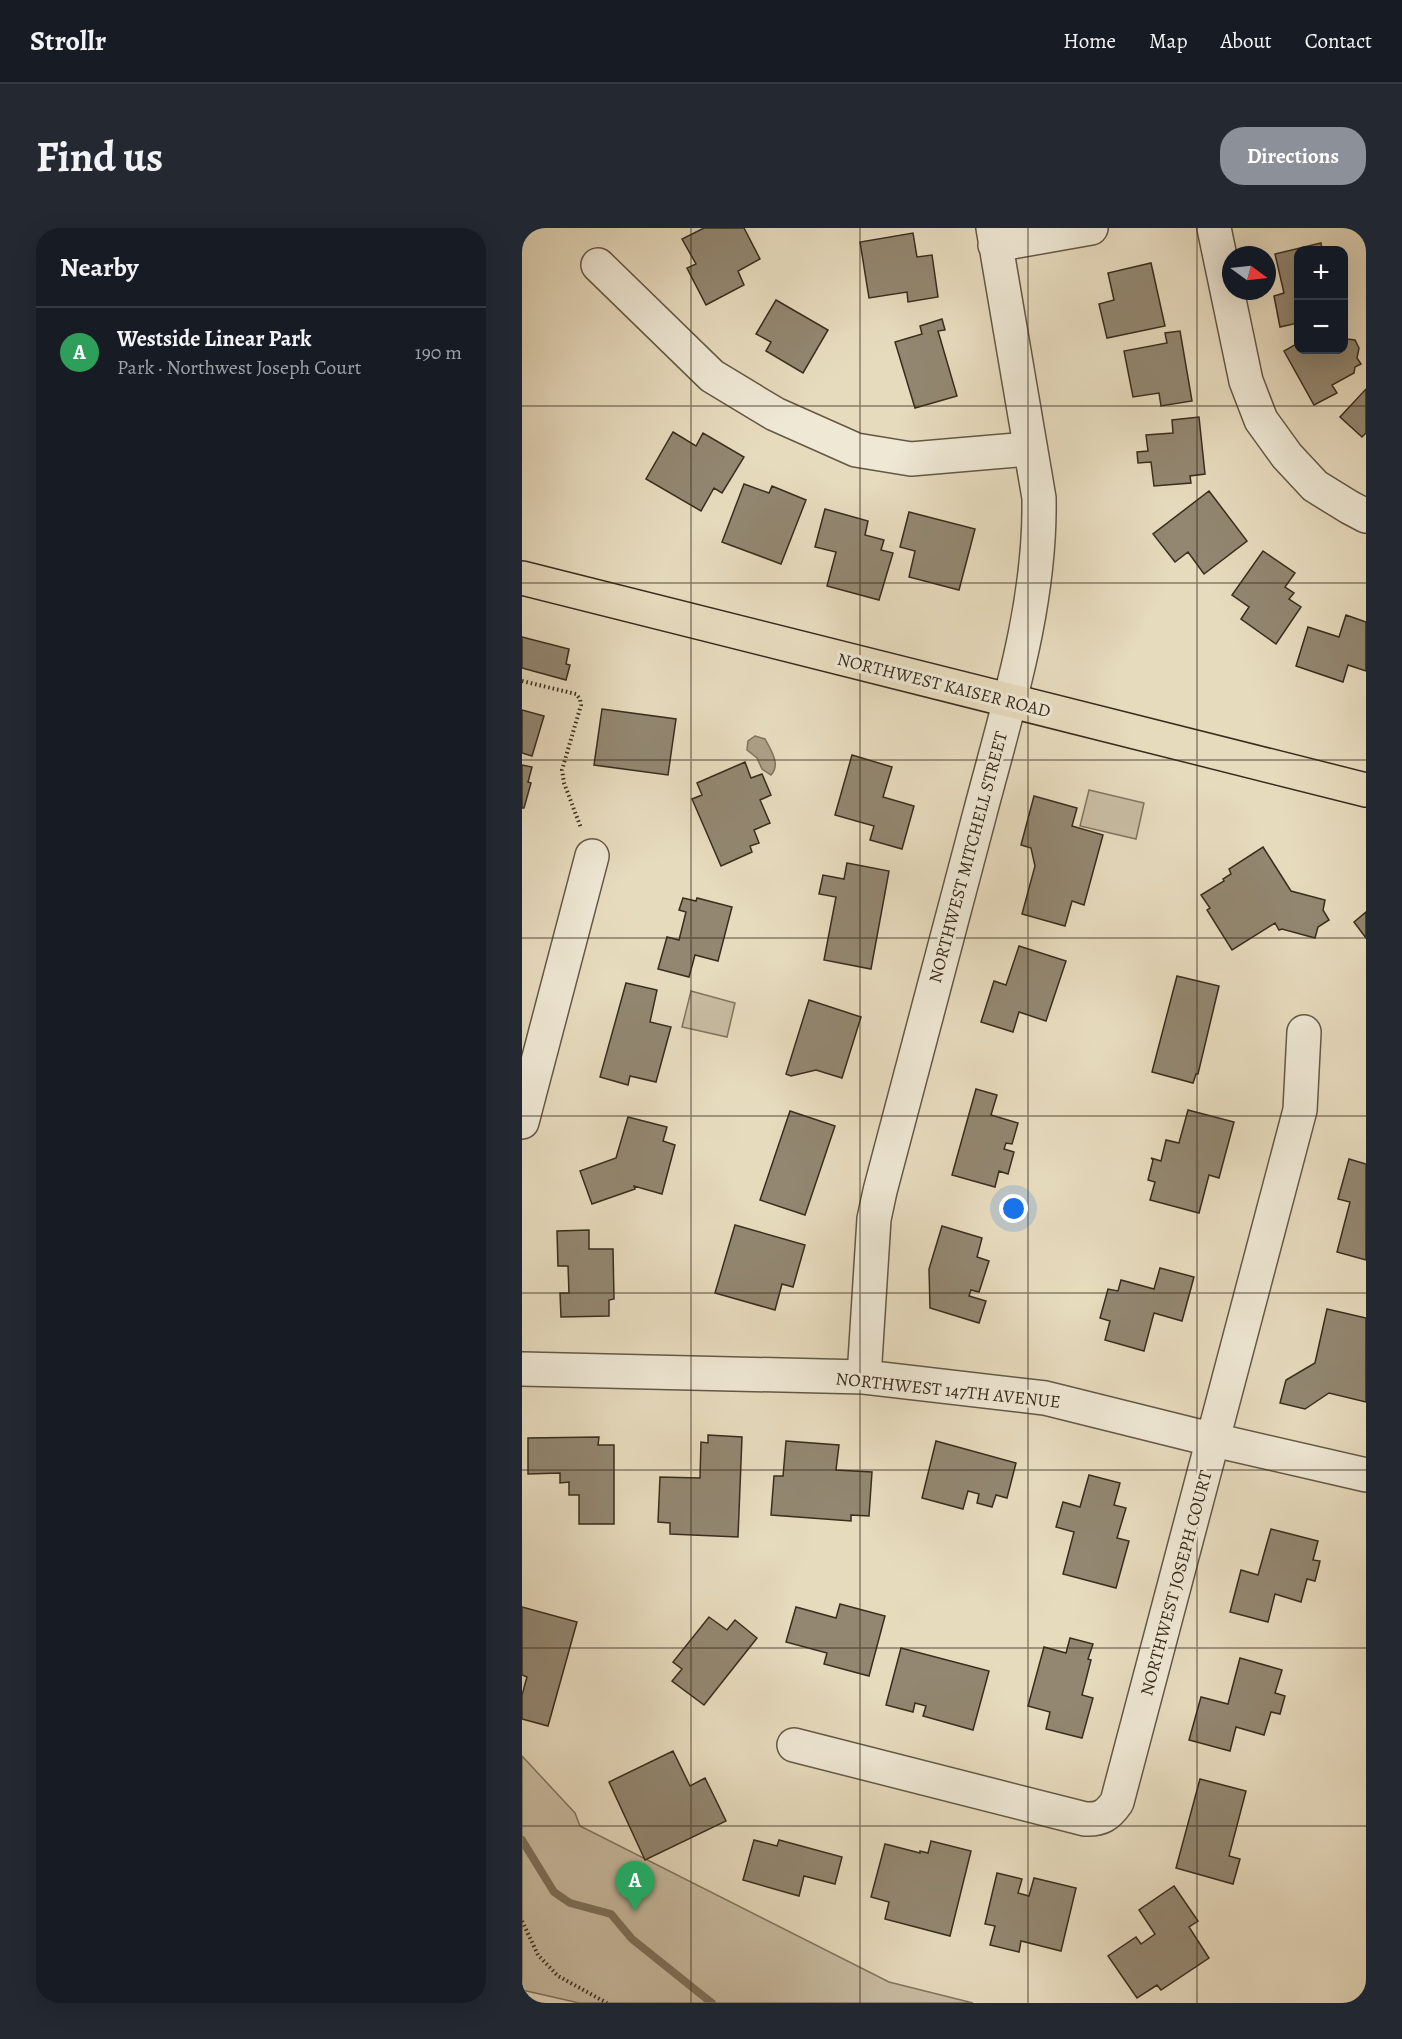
<!DOCTYPE html>
<meta charset="utf-8">
<style>
:root{--surface:#171b24;--page:#242831;--text:#f1f3f6;--muted:#9ea1a6;--line:#363941;--accent:#8c9099}
body{margin:0;font-family:Alegreya,serif;background:var(--page);color:var(--text)}
.controls{position:absolute;right:18px;top:18px;display:grid;overflow:hidden;border-radius:12px;box-shadow:0 6px 24px #0002}
.controls button{width:54px;height:54px;display:grid;place-items:center;padding:0;border:0;border-bottom:2px solid var(--line);background:var(--surface);color:var(--text);font:30px sans-serif}
.compass{position:absolute;left:700px;top:18px;width:54px;height:54px;border-radius:50%;background:var(--surface);box-shadow:0 6px 24px #0002;rotate:105deg}
.you{position:absolute;left:492px;top:981px;width:21px;height:21px;margin:-15px;border:4px solid #fff;border-radius:50%;background:#1a73e8;box-shadow:0 0 0 9px #1a73e833}
.badge{display:grid;place-items:center;width:39px;height:39px;border-radius:50%;background:var(--accent);color:#fff;font-size:20px;font-weight:700}
.pin{position:absolute;translate:-50% -50px;filter:drop-shadow(0 2px 3px #0008)}
.pin::after{content:'';position:absolute;top:32px;width:21px;height:18px;background:inherit;clip-path:polygon(0 0,100% 0,50% 100%)}
.list{margin:0;padding:0;list-style:none}
h2{display:flex;justify-content:space-between;align-items:center;height:78px;margin:0;padding:0 24px;font-size:26px}
h2 small{font-size:20px;font-weight:400;color:var(--muted)}
.list li{display:grid;grid-template-columns:39px 1fr auto;gap:18px;align-items:center;box-sizing:border-box;height:90px;padding:0 24px;border-top:2px solid var(--line)}
.list b{display:block;font-size:22px;white-space:nowrap}
.list p{margin:0;font-size:20px;white-space:nowrap;color:var(--muted)}
.list em{font-size:20px;font-style:normal;color:var(--muted)}
.map{position:relative;flex:none;width:844px;height:1775px;overflow:hidden;border-radius:24px}
header{display:flex;align-items:center;gap:36px;box-sizing:border-box;height:84px;padding:0 30px;background:var(--surface);border-bottom:2px solid var(--line)}
header strong{font-size:28px}
nav{display:flex;gap:33px;margin-inline-start:auto;font-size:21px}
.intro{display:flex;align-items:center;justify-content:space-between;box-sizing:border-box;height:144px;padding:0 36px}
h1{margin:0;font-size:42px}
.button{padding:15px 27px;border-radius:24px;background:var(--accent);color:#fff;font-size:21px;font-weight:700}
main{display:flex;gap:36px;padding:0 36px}
aside{flex:1;background:var(--surface);border-radius:24px;box-shadow:0 6px 24px #0002}
.map>svg:first-child{display:block}
.green{fill:#c9bda3;stroke:#817560;stroke-width:1.5}
.water{fill:#aca087;stroke:#7e725d;stroke-width:1.5}
.lines{fill:none;stroke-linecap:round;stroke-linejoin:round}
.stream{stroke:#7e725d;stroke-width:8}
.building{fill:#938771;stroke:#392d1d;stroke-width:1.5}
.minor-casing{stroke:#645845;stroke-width:36}
.major-casing{stroke:#392d1d;stroke-width:36}
.path{stroke:#392d1d;stroke-width:4;stroke-dasharray:1.5 3;stroke-linecap:butt}
.minor{stroke:#efe8d5;stroke-width:33}
.major{stroke:#e7dbbe;stroke-width:33}
.grid{fill:none;stroke:#392d1d;stroke-width:1.5;stroke-opacity:0.55}
.labels{text-anchor:middle;stroke-width:6;stroke-linejoin:round;paint-order:stroke}
.street-label{font-size:18px;fill:#392d1d;stroke:#efe8d5}
</style>
<header>
<strong>Strollr</strong>
<nav><a>Home</a><a>Map</a><a>About</a><a>Contact</a></nav>
</header>
<div class="intro"><h1>Find us</h1><a class="button">Directions</a></div>
<main>
<aside>
<h2>Nearby<small></small></h2>
<ul class="list">
<li><span class="badge" style="background:#2e9e5b">A</span><div><b>Westside Linear Park</b><p>Park · Northwest Joseph Court</p></div><em>190 m</em></li>
</ul>
</aside>
<div class="map">
<svg width="844" height="1775" viewBox="0 0 844 1775">
<rect width="100%" height="100%" fill="#e7dbbe"/>
<filter id="stains"><feTurbulence type="fractalNoise" baseFrequency=".00333" numOctaves="4"/><feColorMatrix values="0 0 0 0 .2 0 0 0 0 .09 0 0 0 0 .02 0 0 0 .5 -.17"/></filter>
<radialGradient id="worn" r=".72"><stop offset=".6" stop-color="#630" stop-opacity="0"/><stop offset="1" stop-color="#630" stop-opacity=".3"/></radialGradient>
<path class="green" d="M567,562L622,575L614,611L558,598Z
M169,763L213,775L205,809L160,799Z
M0,1528L53,1585L58,1598L367,1754L451,1775H57L0,1762Z"/>
<path class="water" d="M233,508L243,511C249,522 259,537 249,547L240,541L235,530L225,522L226,513Z"/>
<g class="lines">
<path class="stream" d="M0,1612L32,1664L48,1675L89,1686L110,1711L190,1775"/>
</g>
<path class="building" d="M182,0H222L238,31L216,43L222,57L184,77L165,40L174,36L160,11Z
M391,5L395,29L410,27L416,69L386,74L385,64L347,70L338,14Z
M799,15L800,22H776V95L758,99L752,68L762,65L753,26Z
M629,35L643,98L585,110L577,76L592,72L586,45Z
M254,72L306,102L281,145L244,123L249,114L234,106Z
M420,91L423,102L416,103L435,168L393,180L373,114L400,106L398,98Z
M658,103L670,173L639,178L637,165L611,169L602,123L645,115L643,105Z
M822,105L825,111L833,112L837,120L835,130L839,136L833,139L832,145L810,157L815,165L792,177L762,123L776,115V122H822Z
M844,161V205L840,209L818,189Z
M677,189L683,246L668,248L669,255L632,258L629,234L616,235L615,224L626,223L624,207L651,205L650,192Z
M151,204L174,218L181,205L222,229L200,265L192,260L179,283L124,251Z
M222,256L247,265L250,258L284,272L259,336L200,314Z
M687,263L725,313L682,346L666,324L653,334L631,306Z
M303,281L346,293L343,307L362,312L359,322L371,325L357,372L305,358L314,324L293,319Z
M387,284L453,301L437,362L387,349L393,323L378,319Z
M741,323L773,345L763,359L772,365L767,371L779,379L754,416L719,391L727,379L710,367Z
M824,387L844,394V443L826,437L821,454L774,438L786,399L817,409Z
M0,409L47,421L44,436L48,437L44,452L0,440Z
M80,481L154,491L146,547L72,537Z
M0,482L22,488L10,528L0,525Z
M330,527L370,539L361,569L392,578L380,621L348,612L352,598L313,587Z
M223,534L229,550L240,546L249,567L238,572L248,595L232,602L237,615L228,618L230,624L199,638L170,571L180,567L175,555Z
M0,537L10,539L6,554L9,555L2,580H0Z
M512,568L555,580L550,598L581,607L562,677L550,673L543,698L500,686L513,638L509,620L499,617Z
M741,619L769,663L803,672L801,682L807,692L796,699L793,710L760,701L757,702L753,695L710,722L685,682L688,680L679,667L702,653L701,651L709,646L707,641Z
M325,635L367,643L349,741L302,732L314,669L297,666L301,647L322,651Z
M161,670L174,673L175,670L210,679L196,733L173,727L167,749L136,741L145,709L157,712L164,684L157,682Z
M844,684V710L832,694Z
M497,718L544,733L524,793L497,784L491,804L459,794L472,753L484,757Z
M655,748L697,758L676,846H674L671,855L630,844Z
M104,755L135,762L128,794L149,799L134,854L108,848L106,857L78,849Z
M287,772L339,789L320,850L294,842L269,848L264,846Z
M454,861L475,867L469,887L496,895L490,916L484,915L482,921L492,924L486,946L477,943L473,959L430,947Z
M666,882L712,894L697,950L687,947L677,985L628,972L633,954L626,952L631,932L629,930L639,933L644,912L657,915Z
M268,883L313,898L283,987L238,972Z
M106,889L145,899L141,913L153,917L140,966L112,958L113,961L70,976L58,943L94,930Z
M827,931L844,936V1032L815,1024L828,974L816,971Z
M213,997L283,1017L271,1059L260,1056L253,1082L193,1065Z
M420,998L460,1010L455,1029L467,1033L457,1064L449,1062L447,1068L464,1073L457,1095L408,1080L407,1041Z
M67,1002V1021H91L92,1071L87,1072V1088L39,1089L38,1065H47L46,1038H36L35,1003Z
M638,1040L672,1049L660,1093L632,1085L622,1123L583,1112L588,1093L578,1090L586,1061L596,1063L599,1052L632,1061Z
M805,1081L844,1090V1174L807,1165L783,1181L758,1175L764,1152L793,1135Z
M186,1207L220,1209L216,1309L148,1306V1295L136,1294L138,1249L178,1250L179,1214L186,1215Z
M77,1209L76,1217H92V1296H57V1267H47V1254L38,1255V1245L6,1246V1210Z
M264,1213L317,1217L314,1242L350,1244L347,1288L329,1287V1293L249,1287L252,1248H261Z
M414,1213L494,1235L485,1270L474,1267L470,1279L455,1275L457,1266L446,1263L441,1281L400,1270Z
M567,1247L598,1255L592,1277L604,1280L595,1310L607,1313L594,1360L541,1346L552,1304L534,1299L541,1274L558,1279Z
M749,1301L796,1313L791,1332L798,1333L793,1353L785,1351L779,1374L753,1366L746,1394L708,1384L719,1342L736,1347Z
M318,1376L363,1388L347,1448L302,1436L305,1425L264,1414L274,1379L314,1390Z
M0,1379L55,1394L26,1498L0,1491V1467L5,1449L0,1447Z
M187,1389L205,1402L213,1392L235,1410L182,1477L150,1453L160,1441L151,1434Z
M548,1410L571,1416L566,1431L569,1432L560,1467L571,1470L560,1510L524,1501L528,1484L506,1478L522,1419L544,1425Z
M379,1420L467,1443L451,1502L401,1488L404,1478L393,1475L391,1484L364,1477Z
M718,1430L760,1442L753,1465L763,1468L758,1486L749,1484L742,1507L714,1499L708,1523L667,1512L679,1469L706,1476Z
M151,1523L168,1558L183,1550L204,1593L123,1632L87,1554Z
M678,1551L724,1563L707,1628L718,1631L711,1656L654,1640Z
M232,1612L255,1618L257,1612L320,1629L313,1656L282,1648L277,1668L221,1652Z
M409,1613L449,1623L428,1708L363,1691L367,1674L349,1669L363,1616L398,1625V1623L406,1625Z
M475,1645L500,1651L496,1665L507,1668L512,1650L554,1660L539,1723L499,1713L497,1724L468,1717L473,1698L463,1696Z
M652,1658L676,1693L667,1699L687,1730L639,1762L635,1757L615,1770L586,1728L614,1709L619,1716L633,1706L617,1682Z"/>
<g class="lines">
<defs>
<path id="minor" d="M692,0L724,153L739,192L765,228L793,258L827,279L844,288
M473,17L569,0
M76,37L190,148L253,186L334,222L389,231L507,221
M0,894L70,628
M0,1141L342,1149L523,1170L692,1212L844,1247
M342,1149L352,991L358,963C391,837 424,711 458,585C485,482 519,377 517,270L471,0
M272,1517L563,1591C579,1592 586,1587 595,1574L778,882L782,804"/>
<path id="major" d="M0,350L844,562"/>
</defs>
<use href="#minor" class="minor-casing"/>
<use href="#major" class="major-casing"/>
<path class="path" d="M0,453L54,466L58,471L59,477L40,542L42,555L59,600
M0,1693L16,1727L36,1748L85,1775"/>
<use href="#minor" class="minor"/>
<use href="#major" class="major"/>
</g>
<path class="grid" d="M169,0V1775M338,0V1775M506,0V1775M675,0V1775M0,178H844M0,355H844M0,532H844M0,710H844M0,888H844M0,1065H844M0,1242H844M0,1420H844M0,1598H844"/>
<g class="labels">
<g class="street-label">
<text transform="translate(422 457) rotate(14)" y="6">NORTHWEST KAISER ROAD</text>
<text transform="translate(446 629) rotate(-75)" y="6">NORTHWEST MITCHELL STREET</text>
<text transform="translate(426 1162) rotate(6)" y="6">NORTHWEST 147TH AVENUE</text>
<text transform="translate(654 1355) rotate(-75)" y="6">NORTHWEST JOSEPH COURT</text>
</g>
</g>
<rect width="100%" height="100%" filter="url(#stains)"/>
<rect width="100%" height="100%" fill="url(#worn)"/>
</svg>
<div class="controls">
<button>+</button>
<button>−</button>
</div>
<svg class="compass" viewBox="-18 -18 36 36"><path d="M0-13l5 13h-10z" fill="#e53935"/><path d="M0 13l5-13h-10z" fill="#9ea1a6"/></svg>
<div class="you"></div>
<div class="pin badge" style="left:113px;top:1683px;background:#2e9e5b">A</div>
</div>
</main>
